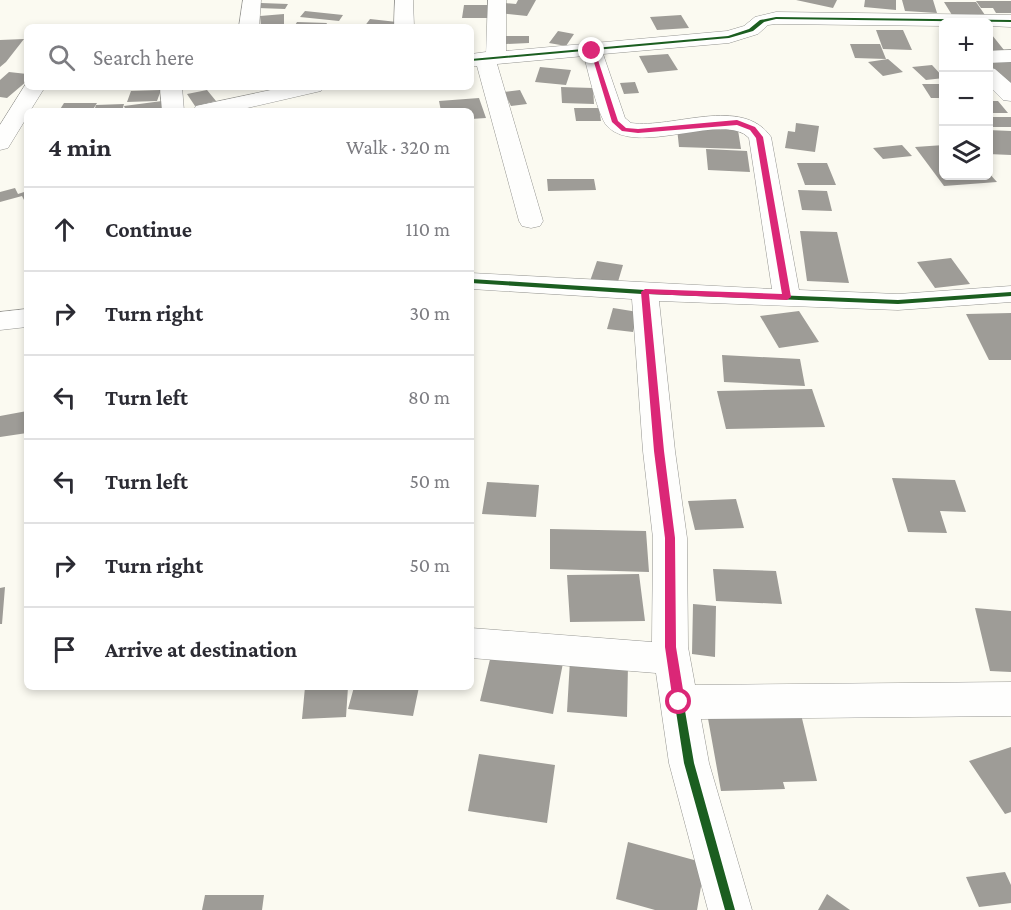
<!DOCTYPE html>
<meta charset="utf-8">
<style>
:root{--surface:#fff;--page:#f2f2f3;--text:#2b2b33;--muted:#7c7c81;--line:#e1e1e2}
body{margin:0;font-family:"Crimson Pro",serif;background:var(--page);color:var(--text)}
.controls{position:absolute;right:18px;top:18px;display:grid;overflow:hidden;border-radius:9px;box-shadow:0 3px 9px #0003}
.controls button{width:54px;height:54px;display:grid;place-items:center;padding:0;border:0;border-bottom:2px solid var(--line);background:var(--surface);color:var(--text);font:30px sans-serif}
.stop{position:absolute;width:18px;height:18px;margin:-14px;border:4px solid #db2777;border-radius:50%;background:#fff}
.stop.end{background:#db2777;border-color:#fff;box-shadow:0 2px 6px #0008}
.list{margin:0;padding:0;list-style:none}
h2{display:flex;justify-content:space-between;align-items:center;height:78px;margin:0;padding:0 24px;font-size:26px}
h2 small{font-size:20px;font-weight:400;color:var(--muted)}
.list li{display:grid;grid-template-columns:39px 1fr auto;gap:18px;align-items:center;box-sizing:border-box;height:84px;padding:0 24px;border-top:2px solid var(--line)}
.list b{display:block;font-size:22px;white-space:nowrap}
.list em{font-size:20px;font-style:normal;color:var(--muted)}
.icon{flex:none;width:33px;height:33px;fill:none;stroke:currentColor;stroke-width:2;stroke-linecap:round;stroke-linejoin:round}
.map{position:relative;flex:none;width:1011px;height:910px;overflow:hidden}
.search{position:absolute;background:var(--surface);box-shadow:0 3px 9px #0003;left:24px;top:24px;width:450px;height:66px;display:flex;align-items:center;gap:15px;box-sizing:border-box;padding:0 21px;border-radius:9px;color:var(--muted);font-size:22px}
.panel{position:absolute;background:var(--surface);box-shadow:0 3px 9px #0003;left:24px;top:108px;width:450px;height:582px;border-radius:9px}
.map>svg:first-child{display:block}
.building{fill:#9e9c97}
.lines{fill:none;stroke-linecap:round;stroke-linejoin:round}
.street-casing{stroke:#949490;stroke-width:1}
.street{fill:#fefefd;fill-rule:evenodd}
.cycleway-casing{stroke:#fff;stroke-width:3}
.cycleway{fill:#1b5e20;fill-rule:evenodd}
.route{fill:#db2777}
</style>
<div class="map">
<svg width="1011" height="910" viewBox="0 0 1011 910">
<rect width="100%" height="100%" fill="#fbfaf1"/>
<path class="building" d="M518,0H536L527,16L499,13L504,3L516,4Z
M796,0H837L833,8Z
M865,0H896V10L864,7Z
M902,0H933L937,13L905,11Z
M976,1H1011V13H996L993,8H981Z
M944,2H976L985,15H952Z
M261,3L288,4L285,9L258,8Z
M464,5H489L488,18H462Z
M305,11L343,15L339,21L300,17Z
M284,14V26L261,27L260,16Z
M681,15L689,28L657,30L650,17Z
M370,19L397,22L394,27H364Z
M297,22L327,23L325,27H294Z
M876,30H903L912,50L883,49Z
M988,30L1004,50H988Z
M558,31L574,34L566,46L549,43Z
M506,36H529V43L506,44Z
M24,39L6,62L0,67V40Z
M850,44H880L886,59L855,58Z
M668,54L678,70L648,73L639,56Z
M888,59L903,72L883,76L868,62Z
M1011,59V82L1006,83L988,62Z
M932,65L944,78L926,80L912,67Z
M540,67L571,70L566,85L535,82Z
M9,72L27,74V81L7,98L0,97V80Z
M635,82L639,93L624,94L620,83Z
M922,84H944V98H931Z
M561,87L593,88L594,104L562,103Z
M161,90L157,101L127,102L131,91Z
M207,90L216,101L195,106L187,94Z
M520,90L527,104L511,106L504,92Z
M479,98L486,118L471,119V111H441L439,101Z
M162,101L164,111H126L124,106Z
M988,101H998L1008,113H988Z
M64,103H97L92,111H59Z
M124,104L122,111H94L96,105Z
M574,108H599L601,121H576Z
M988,117H1011V127H988Z
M796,123L819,126L815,152L785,148L788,131L795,132Z
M677,128L738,130L741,149L679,147Z
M988,130L1011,131V155L988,154Z
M902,145L912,156L883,159L873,148Z
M944,145V176H988V172L997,182L944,186L915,147Z
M706,149L747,151L750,172L708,170Z
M797,163H827L836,185H805Z
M547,179H594L596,190L548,191Z
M15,188L18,194L27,191V206L22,196L0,202V192Z
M798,190L827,191L832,211L802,210Z
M800,231L837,232L849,283L807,281Z
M951,258L970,284L935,288L917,262Z
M597,261L623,265L617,285L590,281Z
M613,308L638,312L633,332L607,329Z
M799,311L819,342L779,348L760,316Z
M1011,313V360H989L966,314Z
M722,355L800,359L805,386L724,382Z
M812,389L825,427L726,429L717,391Z
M27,411V433L0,437V416Z
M892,478L955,480L966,512L940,511L947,533L908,532Z
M487,482L539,485L536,517L482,514Z
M736,499L744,528L695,530L688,501Z
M550,529L646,531L649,572L550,569Z
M713,569L776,571L782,604L716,601Z
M639,574L645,621L570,622L567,575Z
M5,587L2,624H0V588Z
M693,604L716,606L715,657L692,654Z
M975,608L1011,611V672L990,671Z
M492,651L563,663L553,714L480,701Z
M570,660L628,664L627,717L567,712Z
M305,687H348L346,717L302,719Z
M354,687H419L413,716L348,709Z
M800,710L817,781L783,782L785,789L721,791L707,713Z
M1011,747V812L1005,814L969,761Z
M479,754L555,765L547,823L468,811Z
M628,842L705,863L697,910H655L616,899Z
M1005,872L1011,885V903L979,907L966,877Z
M827,894L850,910H818Z
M205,895H264L262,910H202Z"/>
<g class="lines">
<defs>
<path id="street" d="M243,0H261L259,27H239Z
M395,0H413L414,27H394Z
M488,0H506V51L727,31L744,26L755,17L776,12L1011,15V27L988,26V22H944V26L776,24L768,25L758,34L729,43L603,54L625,118L631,123C673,129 742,95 771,137L799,290L898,294L1011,286V302L898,310L659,301L675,451L687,538L688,647L695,685L1011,682V716L701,719L709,763L752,910H708L669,763L656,673L471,658V628L652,642L653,538L643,451L632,299L471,289V273L772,289L749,138C725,111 636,158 607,126C598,116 588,71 584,56L497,64L543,221L540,226L531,228L522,226L519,221L477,66H471V54L486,52Z
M1011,50V62L988,63V51Z
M988,67L995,69L1011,83V101L1003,100L988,85Z
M27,82V87H45L30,111H27V117L8,148L0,150V125Z
M160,87H182L184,111H162Z
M285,87H325L321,91L234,111H193L196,106Z
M27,309V327L0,330V312Z"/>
</defs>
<use href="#street" class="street-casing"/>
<use href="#street" class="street"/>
<defs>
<path id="cycleway" d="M776,17L1011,20V22L776,19L764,22L753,31L729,38L471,61V59L728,36L749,29L760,20Z
M471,279L645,290L898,300L1011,292V296L898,304L648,294L663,451L674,538V647L694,763L735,910H725L684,763L666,647V538L655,451L642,294L471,283Z"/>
</defs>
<use href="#cycleway" class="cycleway-casing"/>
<use href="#cycleway" class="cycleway"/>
</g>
<path class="route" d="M590,49L595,51L618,121L626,128L638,129L737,120L755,127L763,137L791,297L787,300L649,294L664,451L675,538L676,647L685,702L679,707L673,702L665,647V538L654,451L641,292L645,289L782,294L756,138L750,130L737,125L638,133L622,131L612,122Z"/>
</svg>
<div class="controls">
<button>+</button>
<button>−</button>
<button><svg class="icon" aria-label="layers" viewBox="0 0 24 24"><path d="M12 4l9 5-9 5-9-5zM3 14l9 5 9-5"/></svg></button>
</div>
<div class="stop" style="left:679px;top:702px"></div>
<div class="stop end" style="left:592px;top:51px"></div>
<div class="search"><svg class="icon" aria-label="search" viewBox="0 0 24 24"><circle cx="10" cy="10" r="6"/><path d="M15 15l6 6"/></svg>Search here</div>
<section class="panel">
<h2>4 min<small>Walk · 320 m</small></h2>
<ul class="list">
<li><svg class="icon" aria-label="ahead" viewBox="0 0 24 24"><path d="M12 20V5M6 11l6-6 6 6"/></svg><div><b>Continue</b></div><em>110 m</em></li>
<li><svg class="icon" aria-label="right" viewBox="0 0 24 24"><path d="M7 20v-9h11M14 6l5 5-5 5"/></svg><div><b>Turn right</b></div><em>30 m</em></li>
<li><svg class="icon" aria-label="left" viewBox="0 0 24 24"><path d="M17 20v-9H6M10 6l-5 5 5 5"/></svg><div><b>Turn left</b></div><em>80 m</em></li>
<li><svg class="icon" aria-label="left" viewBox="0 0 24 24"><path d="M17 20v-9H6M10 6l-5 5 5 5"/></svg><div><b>Turn left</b></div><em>50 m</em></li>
<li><svg class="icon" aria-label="right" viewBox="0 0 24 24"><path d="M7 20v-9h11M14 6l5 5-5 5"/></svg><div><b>Turn right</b></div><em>50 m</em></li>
<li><svg class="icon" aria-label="arrive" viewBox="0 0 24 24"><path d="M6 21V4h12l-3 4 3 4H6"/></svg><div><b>Arrive at destination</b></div></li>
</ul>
</section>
</div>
